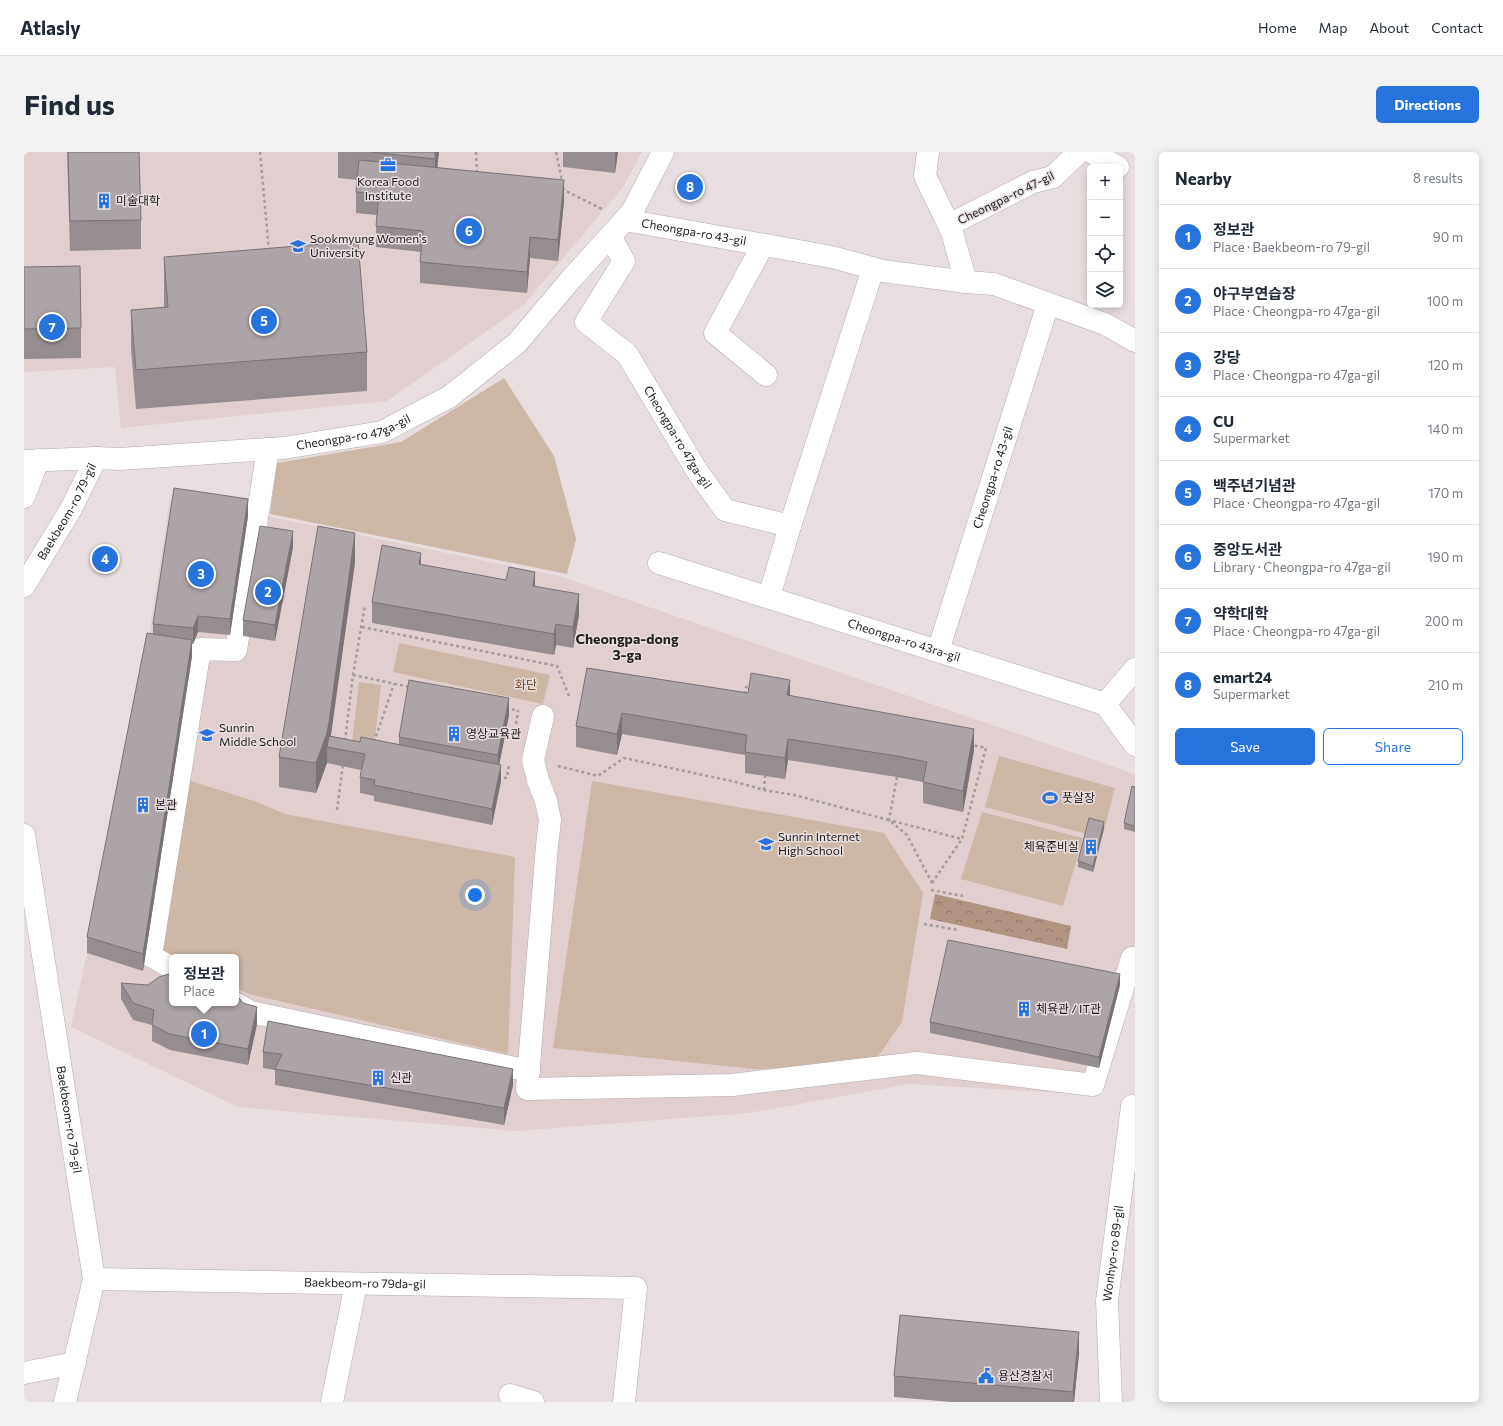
<!DOCTYPE html>
<meta charset="utf-8">
<style>
:root{--surface:#fff;--page:#f2f2f3;--text:#1f2937;--muted:#747a83;--line:#e0e1e3;--accent:#2673de}
body{margin:0;font-family:Commissioner,"Noto Sans KR",sans-serif;background:var(--page);color:var(--text)}
.controls{position:absolute;right:12px;top:12px;display:grid;overflow:hidden;border-radius:6px;box-shadow:0 2px 10px #0003}
.controls button{width:36px;height:36px;display:grid;place-items:center;padding:0;border:0;border-bottom:1px solid var(--line);background:var(--surface);color:var(--text);font:20px sans-serif}
.you{position:absolute;left:451px;top:743px;width:14px;height:14px;margin:-10px;border:3px solid #fff;border-radius:50%;background:#1a73e8;box-shadow:0 0 0 6px #1a73e833}
.badge{display:grid;place-items:center;width:26px;height:26px;border-radius:50%;background:var(--accent);color:#fff;font-size:13px;font-weight:700}
.pin{position:absolute;translate:-50% -50%;border:2px solid #fff;box-shadow:0 1px 4px #0006}
.popup{position:absolute;left:145px;top:802px;width:70px;height:52px;box-sizing:border-box;display:grid;place-content:center;border-radius:6px;background:var(--surface);filter:drop-shadow(0 1px 3px #0005);font-size:13px;white-space:nowrap;color:var(--muted)}
.popup b{font-size:15px;color:var(--text)}
.popup::after{content:'';position:absolute;left:50%;top:100%;margin-left:-8px;border:8px solid transparent;border-top-color:var(--surface)}
.list{margin:0;padding:0;list-style:none}
h2{display:flex;justify-content:space-between;align-items:center;height:52px;margin:0;padding:0 16px;font-size:17px}
h2 small{font-size:13px;font-weight:400;color:var(--muted)}
.list li{display:grid;grid-template-columns:26px 1fr auto;gap:12px;align-items:center;box-sizing:border-box;height:64px;padding:0 16px;border-top:1px solid var(--line)}
.list b{display:block;font-size:15px;white-space:nowrap}
.list p{margin:0;font-size:13px;white-space:nowrap;color:var(--muted)}
.list em{font-size:13px;font-style:normal;color:var(--muted)}
.actions{display:flex;gap:8px;padding:12px 16px}
.actions a{flex:1;padding:9px 0;border:1px solid var(--accent);border-radius:6px;text-align:center;font-size:14px;color:var(--accent)}
.actions .main{background:var(--accent);color:#fff}
.icon{flex:none;width:22px;height:22px;fill:none;stroke:currentColor;stroke-width:2;stroke-linecap:round;stroke-linejoin:round}
.map{position:relative;flex:none;width:1111px;height:1250px;overflow:hidden;border-radius:6px}
header{display:flex;align-items:center;gap:24px;box-sizing:border-box;height:56px;padding:0 20px;background:var(--surface);border-bottom:1px solid var(--line)}
header strong{font-size:19px}
nav{display:flex;gap:22px;margin-inline-start:auto;font-size:14px}
.intro{display:flex;align-items:center;justify-content:space-between;box-sizing:border-box;height:96px;padding:0 24px}
h1{margin:0;font-size:28px}
.button{padding:10px 18px;border-radius:6px;background:var(--accent);color:#fff;font-size:14px;font-weight:700}
main{display:flex;gap:24px;padding:0 24px}
aside{flex:1;background:var(--surface);border-radius:6px;box-shadow:0 2px 10px #0003}
.map>svg:first-child{display:block}
.built{fill:#e1cfd0;fill-rule:evenodd}
.green{fill:#cdb7a7}
.forest{fill:url(#forest-crowns)}
.lines{fill:none;stroke-linecap:round;stroke-linejoin:round}
.minor-casing{stroke:#b4abac;stroke-width:23}
.path{stroke:#a39c9c;stroke-width:2.5;stroke-dasharray:3 3;stroke-linecap:butt}
.minor{stroke:#fff;stroke-width:22}
.wall{fill:#958d90}
.shaded-wall{fill:#797376}
.building{fill:#ada4a8;stroke:#797376}
.labels{text-anchor:middle;stroke-width:3;stroke-linejoin:round;paint-order:stroke}
.poi-label{font-size:12px;fill:#232020;stroke:#e8dedf;text-anchor:start}
.street-label{font-size:12px;fill:#232020;stroke:#e8dedf}
.park-label{font-size:12px;fill:#6d4423;stroke:#e8dedf}
.quarter-label{font-size:14px;font-weight:bold;fill:#232020;stroke:#e8dedf}
</style>
<header>
<strong>Atlasly</strong>
<nav><a>Home</a><a>Map</a><a>About</a><a>Contact</a></nav>
</header>
<div class="intro"><h1>Find us</h1><a class="button">Directions</a></div>
<main>
<div class="map">
<svg width="1111" height="1250" viewBox="0 0 1111 1250">
<defs>
<pattern id="forest-crowns" width="20" height="18" patternUnits="userSpaceOnUse"><rect width="20" height="18" fill="#b19582"/><path d="M2 6a3 3 0 1 1 6 0M12 15a3 3 0 1 1 6 0" fill="none" stroke="#90796a"/></pattern>
</defs>
<rect width="100%" height="100%" fill="#e8dedf"/>
<path class="built" d="M0,0H618L599,35L499,154L363,249L97,276L91,215L0,220Z
M146,346L233,362L535,424L1111,622V829L1073,943L885,932L725,961L492,979L214,955L47,875L63,801L123,497ZM148,805H212V851H148Z"/>
<path class="green" d="M480,226L530,304L552,387L543,422L246,362L253,311L377,290Z
M375,491L526,523L519,552L369,520Z
M335,530L357,533L350,595L328,591Z
M975,604L1091,636L1078,686L961,655Z
M164,628L233,650L261,662L491,705L484,902L225,842L212,836V805H150L138,799Z
M568,629L860,681L899,741L878,870L848,913L730,917L529,896Z
M958,660L1059,686L1039,754L937,727Z"/>
<path class="forest" d="M911,742L1047,774L1043,797L906,767Z"/>
<g class="lines">
<defs>
<g id="minor">
<path d="M904,0L901,24L928,80L942,130"/>
<path d="M1067,0L1094,15"/>
<path id="s1" d="M601,68L808,105L859,119L942,130L970,132L1081,172L1111,189"/>
<path d="M925,73L1009,30L1029,25L1055,0"/>
<path id="s2" d="M586,84L600,109L562,170L603,202L673,319L701,358L766,374"/>
<path d="M739,93L691,181L742,223"/>
<path id="s3" d="M0,309L72,306L96,307L260,296L358,280L425,245L493,191L548,126L608,60L639,0"/>
<path d="M0,345L14,308"/>
<path id="s4" d="M635,411L1081,552"/>
<path id="s5" d="M0,434L47,357L72,306"/>
<path d="M745,445L766,374L849,117"/>
<path id="s6" d="M914,499L1024,152"/>
<path d="M1081,552L1111,593"/>
<path d="M1081,552L1111,517"/>
<path d="M519,564L509,608L514,628L522,649L526,668L523,694L503,937L708,933L893,911L1069,933L1108,806L1111,807"/>
<path id="s7" d="M0,683L70,1127L41,1250"/>
<path d="M148,816L127,804L176,497L212,498L244,297"/>
<path d="M211,851L227,860L505,919"/>
<path id="s8" d="M70,1127L612,1136L600,1250"/>
<path d="M0,1221L51,1211"/>
<path d="M486,1243L509,1250"/>
<path d="M308,1250L332,1132"/>
<path id="s9" d="M1087,1250L1083,1149L1108,954"/>
</g>
</defs>
<use href="#minor" class="minor-casing"/>
<path class="path" d="M236,0L245,99
M452,0L453,21
M532,0L540,38L580,58
M338,475L533,514L545,544
M329,523L386,535
M720,542L722,535L727,536
M482,556L495,559
M492,572L494,559
M321,589L329,523L341,453
M350,590L370,532
M534,614L574,624L600,606L712,630L740,638L770,643L865,668L883,683L908,731
M474,625L483,626L485,612
M873,625L865,668L938,687
M740,638L741,624
M313,658L319,612
M908,731L938,687L962,596L948,593
M907,738L939,744
M900,772L934,778"/>
<use href="#minor" class="minor"/>
</g>
<path class="wall" d="M43,0H115L117,68V97L46,99Z
M311,0H415L413,16L540,49L534,109L506,106L503,141L396,131V110L397,100L352,95V74L353,63L332,61V40L333,28L314,26V0Z
M539,0H594L591,21L539,15Z
M140,105L343,200V239L112,257L107,197V158L140,155Z
M0,115L57,176V206L0,207Z
M224,364L206,483L174,480L169,492H168V504L119,819L63,801V785L129,482V472Z
M269,395L251,489L219,484V468Z
M331,410L307,584L336,590L375,592V585L485,563L475,612L477,629L468,673L350,649V644L336,641V625L337,618L303,611L292,641L255,635V605Z
M397,413L511,435L555,463L549,496L532,493L530,503L348,471V450Z
M563,516L724,541L766,543L950,598L939,660L899,651V630L873,625L764,608L761,627L721,621V603L598,582L593,603L552,595V574Z
M1111,635V680L1100,677V671Z
M1080,676L1069,720L1054,715V709Z
M97,831L233,872L224,913L146,898L128,889V873L109,868L97,847Z
M1096,833L1075,916L906,881V870Z
M239,900L489,933L480,973L251,933V918L239,916Z
M1055,1201L1050,1250H927L870,1245V1224Z"/>
<path class="shaded-wall" d="M411,0H415L411,36Z
M591,0H594L591,21Z
M540,28V49L534,109V88Z
M506,85V106L503,141V120Z
M224,347V364L206,483V467Z
M269,379V395L251,489V473Z
M331,381V410L305,595H303V611L292,641V611Z
M397,401V422L395,412Z
M511,420V441L509,434Z
M555,442V463L549,496V475Z
M174,464V480L169,492V476Z
M532,472V493L530,503V482Z
M168,488V504L119,819V802Z
M766,528V549L763,543Z
M485,546V563L474,619V603Z
M598,561V582L593,603V582Z
M950,577V598L939,660V639Z
M764,587V608L761,627V606Z
M477,613V629L468,673V657Z
M1080,670V676L1069,720V714Z
M1096,822V833L1075,916V905Z
M233,855V872L224,913V897Z
M489,917V933L480,973V956Z
M1055,1180V1201L1050,1250H1049V1240Z"/>
<path class="building" d="M44,0H115L117,68L46,69Z
M347,0H411V7Z
M335,8L540,28L534,88L506,85L503,120L396,110L399,79L352,74L355,42L332,40Z
M334,89L343,200L112,218L107,158L144,155L140,105Z
M56,114L57,176L0,177V115Z
M150,336L224,347L206,467L174,464L169,476L129,472Z
M236,374L269,379L251,473L219,468Z
M294,374L331,381L305,570L303,581L292,611L255,605Z
M358,393L397,401L395,412L482,428L485,415L511,420L509,434L555,442L549,475L532,472L530,482L348,450Z
M123,481L168,488L119,802L63,785Z
M563,516L724,541L727,521L766,528L763,543L950,577L939,639L899,630L903,610L873,604L764,587L761,606L721,600L723,583L598,561L593,582L552,574Z
M385,528L485,546L474,603L375,585Z
M305,584L336,590L337,585L477,613L468,657L350,633L351,628L336,625L341,602L303,595Z
M1108,634L1111,635V674L1100,671Z
M1065,666L1080,670L1069,714L1054,709Z
M924,788L1096,822L1075,905L906,870Z
M148,821V851H212V842L219,851L233,855L224,897L146,882L128,873L130,858L109,851L97,831L124,833L135,825Z
M244,869L489,917L480,956L251,917L258,902L239,900Z
M876,1163L1055,1180L1049,1240L870,1224Z"/>
<defs>
<symbol id="office-bare" viewBox="-9 -9 18 18"><path d="M-6-3h4V-5.5h4V-3h4V5H-6ZM-1-4.5V-3h2v-1.5ZM-6 0V1H6V0Z" fill="#2673de" stroke="#e8dedf" stroke-width="2.5" paint-order="stroke"/></symbol>
<symbol id="building-bare" viewBox="-9 -9 18 18"><path d="M-4-6H4V6H1V3H-1V6H-4ZM-2.5-4.3h1.7v1.8h-1.7ZM.8-4.3h1.7v1.8H.8ZM-2.5-1h1.7V.8h-1.7ZM.8-1h1.7V.8H.8Z" fill="#2673de" stroke="#e8dedf" stroke-width="2.5" paint-order="stroke"/></symbol>
<symbol id="university-bare" viewBox="-9 -9 18 18"><path d="M0-5L7-2L0 1L-7-2ZM-4 1L0 2.5L4 1V4Q0 6-4 4Z" fill="#2673de" stroke="#e8dedf" stroke-width="2.5" paint-order="stroke"/></symbol>
<symbol id="school-bare" viewBox="-9 -9 18 18"><path d="M0-5L7-2L0 1L-7-2ZM-4 1L0 2.5L4 1V4Q0 6-4 4Z" fill="#2673de" stroke="#e8dedf" stroke-width="2.5" paint-order="stroke"/></symbol>
<symbol id="stadium-bare" viewBox="-9 -9 18 18"><path d="M0-5a6.5 5 0 1 0 0 10a6.5 5 0 1 0 0-10ZM-3.5-1.8h7v3.6h-7Z" fill="#2673de" stroke="#e8dedf" stroke-width="2.5" paint-order="stroke"/></symbol>
<symbol id="civic-bare" viewBox="-9 -9 18 18"><path d="M-.6-6.5H3V-4.5H.6V-3L4-1V1h2V6H-6V1h2V-1L-.6-3ZM-1.2 2.5V6h2.4V2.5Z" fill="#2673de" stroke="#e8dedf" stroke-width="2.5" paint-order="stroke"/></symbol>
</defs>
<g fill-rule="evenodd">
<use href="#office-bare" x="353" y="2" width="22" height="22"/>
<use href="#building-bare" x="69" y="38" width="22" height="22"/>
<use href="#university-bare" x="263" y="83" width="22" height="22"/>
<use href="#building-bare" x="419" y="571" width="22" height="22"/>
<use href="#school-bare" x="172" y="572" width="22" height="22"/>
<use href="#stadium-bare" x="1015" y="635" width="22" height="22"/>
<use href="#building-bare" x="108" y="642" width="22" height="22"/>
<use href="#school-bare" x="731" y="681" width="22" height="22"/>
<use href="#building-bare" x="1056" y="684" width="22" height="22"/>
<use href="#building-bare" x="989" y="846" width="22" height="22"/>
<use href="#building-bare" x="343" y="915" width="22" height="22"/>
<use href="#civic-bare" x="951" y="1213" width="22" height="22"/>
</g>
<g class="labels">
<g class="poi-label">
<text x="364" y="34" text-anchor="middle">Korea Food<tspan x="364" dy="14">Institute</tspan></text>
<text x="92" y="53">미술대학</text>
<text x="286" y="91">Sookmyung Women's<tspan x="286" dy="14">University</tspan></text>
<text x="195" y="580">Sunrin<tspan x="195" dy="14">Middle School</tspan></text>
<text x="442" y="586">영상교육관</text>
<text x="1038" y="650">풋살장</text>
<text x="131" y="657">본관</text>
<text x="754" y="689">Sunrin Internet<tspan x="754" dy="14">High School</tspan></text>
<text x="1055" y="699" text-anchor="end">체육준비실</text>
<text x="1012" y="861">체육관 / IT관</text>
<text x="366" y="930">신관</text>
<text x="974" y="1228">용산경찰서</text>
</g>
<g class="street-label">
<text transform="translate(982 46) rotate(-26)" y="4">Cheongpa-ro 47-gil</text>
<text dy="4" stroke="none"><textPath href="#s1" startOffset="70">Cheongpa-ro 43-gil</textPath></text>
<text dy="4" stroke="none"><textPath href="#s3" startOffset="332">Cheongpa-ro 47ga-gil</textPath></text>
<text dy="4" stroke="none"><textPath href="#s2" startOffset="250">Cheongpa-ro 47ga-gil</textPath></text>
<text dy="4" stroke="none"><textPath href="#s6" startOffset="182">Cheongpa-ro 43-gil</textPath></text>
<text dy="4" stroke="none"><textPath href="#s5" startOffset="86">Baekbeom-ro 79-gil</textPath></text>
<text dy="4" stroke="none"><textPath href="#s4" startOffset="257">Cheongpa-ro 43ra-gil</textPath></text>
<text dy="4" stroke="none"><textPath href="#s7" startOffset="288">Baekbeom-ro 79-gil</textPath></text>
<text dy="4" stroke="none"><textPath href="#s9" startOffset="149">Wonhyo-ro 89-gil</textPath></text>
<text dy="4" stroke="none"><textPath href="#s8" startOffset="271">Baekbeom-ro 79da-gil</textPath></text>
</g>
<g class="park-label">
<text x="502" y="537">화단</text>
</g>
<g class="quarter-label">
<text x="603" y="492">Cheongpa-dong<tspan x="603" dy="16">3-ga</tspan></text>
</g>
</g>
</svg>
<div class="controls">
<button>+</button>
<button>−</button>
<button><svg class="icon" aria-label="locate" viewBox="0 0 24 24"><circle cx="12" cy="12" r="6"/><path d="M12 2v4M12 18v4M2 12h4M18 12h4"/></svg></button>
<button><svg class="icon" aria-label="layers" viewBox="0 0 24 24"><path d="M12 4l9 5-9 5-9-5zM3 14l9 5 9-5"/></svg></button>
</div>
<div class="you"></div>
<div class="pin badge" style="left:180px;top:882px">1</div>
<div class="popup"><b>정보관</b>Place</div>
<div class="pin badge" style="left:244px;top:440px">2</div>
<div class="pin badge" style="left:177px;top:422px">3</div>
<div class="pin badge" style="left:81px;top:407px">4</div>
<div class="pin badge" style="left:240px;top:169px">5</div>
<div class="pin badge" style="left:445px;top:79px">6</div>
<div class="pin badge" style="left:28px;top:175px">7</div>
<div class="pin badge" style="left:666px;top:35px">8</div>
</div>
<aside>
<h2>Nearby<small>8 results</small></h2>
<ul class="list">
<li><span class="badge">1</span><div><b>정보관</b><p>Place · Baekbeom-ro 79-gil</p></div><em>90 m</em></li>
<li><span class="badge">2</span><div><b>야구부연습장</b><p>Place · Cheongpa-ro 47ga-gil</p></div><em>100 m</em></li>
<li><span class="badge">3</span><div><b>강당</b><p>Place · Cheongpa-ro 47ga-gil</p></div><em>120 m</em></li>
<li><span class="badge">4</span><div><b>CU</b><p>Supermarket</p></div><em>140 m</em></li>
<li><span class="badge">5</span><div><b>백주년기념관</b><p>Place · Cheongpa-ro 47ga-gil</p></div><em>170 m</em></li>
<li><span class="badge">6</span><div><b>중앙도서관</b><p>Library · Cheongpa-ro 47ga-gil</p></div><em>190 m</em></li>
<li><span class="badge">7</span><div><b>약학대학</b><p>Place · Cheongpa-ro 47ga-gil</p></div><em>200 m</em></li>
<li><span class="badge">8</span><div><b>emart24</b><p>Supermarket</p></div><em>210 m</em></li>
</ul>
<div class="actions"><a class="main">Save</a><a>Share</a></div>
</aside>
</main>
